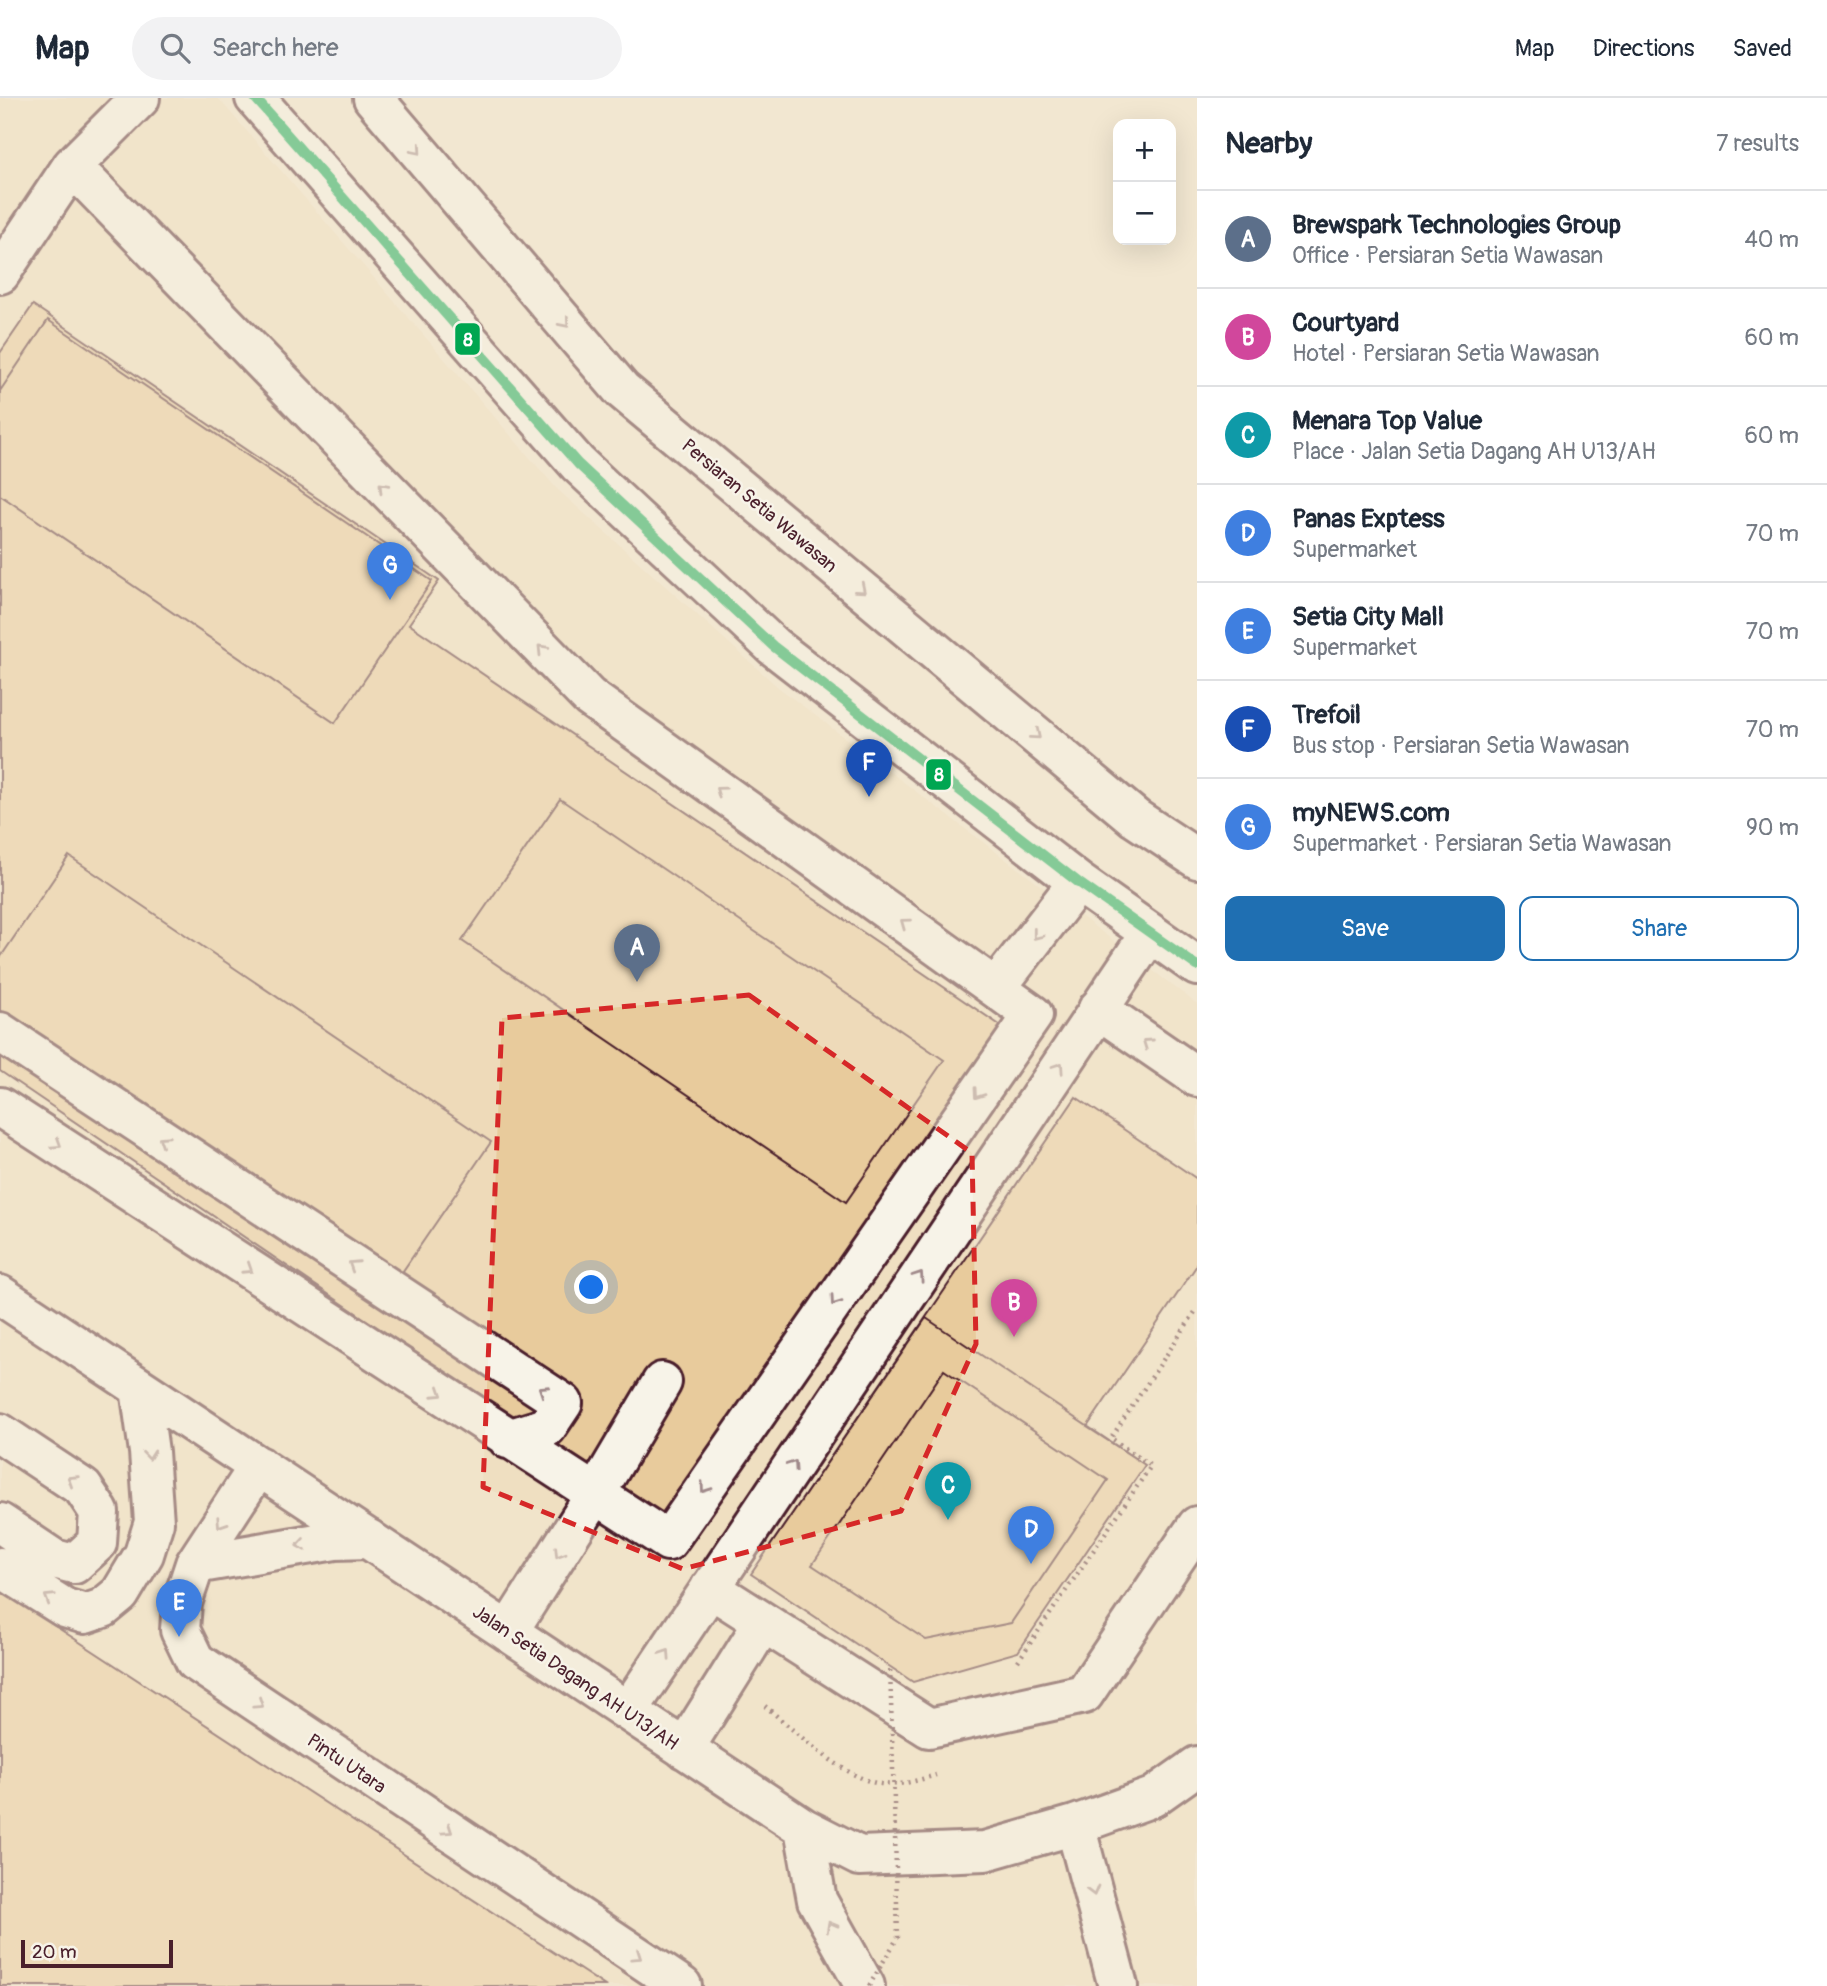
<!DOCTYPE html>
<meta charset="utf-8">
<style>
:root{--surface:#fff;--page:#f2f2f3;--text:#1f2937;--muted:#747a83;--line:#e0e1e3;--accent:#1f6fb2}
body{margin:0;font-family:Pangolin,sans-serif;background:var(--page);color:var(--text)}
.controls{position:absolute;right:21px;top:21px;display:grid;overflow:hidden;border-radius:14px;box-shadow:0 7px 28px #0002}
.controls button{width:63px;height:63px;display:grid;place-items:center;padding:0;border:0;border-bottom:2px solid var(--line);background:var(--surface);color:var(--text);font:35px sans-serif}
.scale{position:absolute;left:21px;bottom:18px;width:152px;box-sizing:border-box;padding-left:7px;border:4px solid #4a1f2b;border-top:0;font-size:19px;line-height:24px;white-space:nowrap;color:#4a1f2b;-webkit-text-stroke:5px #f7f3e8;paint-order:stroke}
.you{position:absolute;left:592px;top:1190px;width:24px;height:24px;margin:-18px;border:5px solid #fff;border-radius:50%;background:#1a73e8;box-shadow:0 0 0 10px #1a73e833}
.badge{display:grid;place-items:center;width:46px;height:46px;border-radius:50%;background:var(--accent);color:#fff;font-size:23px;font-weight:700}
.pin{position:absolute;translate:-50% -58px;filter:drop-shadow(0 2px 4px #0008)}
.pin::after{content:'';position:absolute;top:37px;width:24px;height:21px;background:inherit;clip-path:polygon(0 0,100% 0,50% 100%)}
.list{margin:0;padding:0;list-style:none}
h2{display:flex;justify-content:space-between;align-items:center;height:91px;margin:0;padding:0 28px;font-size:30px}
h2 small{font-size:23px;font-weight:400;color:var(--muted)}
.list li{display:grid;grid-template-columns:46px 1fr auto;gap:21px;align-items:center;box-sizing:border-box;height:98px;padding:0 28px;border-top:2px solid var(--line)}
.list b{display:block;font-size:26px;white-space:nowrap}
.list p{margin:0;font-size:23px;white-space:nowrap;color:var(--muted)}
.list em{font-size:23px;font-style:normal;color:var(--muted)}
.actions{display:flex;gap:14px;padding:21px 28px}
.actions a{flex:1;padding:16px 0;border:2px solid var(--accent);border-radius:14px;text-align:center;font-size:24px;color:var(--accent)}
.actions .main{background:var(--accent);color:#fff}
.icon{flex:none;width:38px;height:38px;fill:none;stroke:currentColor;stroke-width:2;stroke-linecap:round;stroke-linejoin:round}
.map{position:relative;flex:none;width:1197px;height:1888px;overflow:hidden}
header{display:flex;align-items:center;gap:42px;box-sizing:border-box;height:98px;padding:0 35px;background:var(--surface);border-bottom:2px solid var(--line)}
header strong{font-size:33px}
nav{display:flex;gap:38px;margin-inline-start:auto;font-size:24px}
.search{width:490px;height:63px;background:var(--page);display:flex;align-items:center;gap:18px;box-sizing:border-box;padding:0 24px;border-radius:38px;color:var(--muted);font-size:26px}
main{display:flex}
aside{flex:1;background:var(--surface)}
.map>svg:first-child{display:block}
</style>
<header>
<strong>Map</strong>
<div class="search"><svg class="icon" aria-label="search" viewBox="0 0 24 24"><circle cx="10" cy="10" r="6"/><path d="M15 15l6 6"/></svg>Search here</div>
<nav><a>Map</a><a>Directions</a><a>Saved</a></nav>
</header>
<main>
<div class="map">
<svg width="1197" height="1888" viewBox="0 0 1197 1888">
<rect width="100%" height="100%" fill="#f2e7d1"/>
<filter id="ink" filterUnits="userSpaceOnUse"><feTurbulence type="fractalNoise" baseFrequency=".0143" numOctaves="2"/><feDisplacementMap in="SourceGraphic" scale="14" xChannelSelector="R" yChannelSelector="G"/><feConvolveMatrix kernelMatrix="1 2 1 2 8 2 1 2 1" color-interpolation-filters="sRGB"/></filter>
<g filter="url(#ink)">
<path fill="#efdfc1" d="M0 0H218L557 391 779 590 1197 906V1888H0Z"/>
<path fill="#e8cb9c" stroke="#4a1f2b" stroke-width="2" d="M33 207 439 483 409 526 1007 932 668 1427 0 973V255Z
M48 222 432 483 335 625 0 397V293Z
M560 701 944 962 846 1104 462 843Z
M69 758 491 1044 394 1186 0 921V860Z
M1076 999 1197 1081V1167L1087 1329 1145 1367 1018 1554 913 1584 751 1476Z
M926 1220 1145 1367 1018 1554 913 1584 751 1476Z
M944 1272 1108 1382 1011 1525 926 1542 812 1467Z
M0 1492 605 1888H0Z"/>
<g fill="none" stroke-linecap="round" stroke-linejoin="round">
<defs>
<path id="minor" d="M255 0 578 366 773 548 1078 784 1197 868
M373 0 622 292 1135 720 1197 761
M0 176 72 68
M996 890 1078 784
M1098 911 1197 979
M0 934 563 1305 547 1329 508 1341
M0 1009 668 1443 1033 917 589 599 72 68 140 0
M0 1197 804 1730 859 1758 985 1753 1075 1727 1153 1699 1197 1668
M0 1335 83 1390 99 1414 97 1445 74 1466 54 1461 0 1425
M259 1368 195 1466 182 1505 180 1532 195 1563 682 1888
M195 1466 335 1442 369 1441
M0 1469 65 1510 85 1516 103 1510 120 1496 144 1456 154 1424 149 1354 140 1290
M710 1490 929 1630 1084 1596 1197 1428
M508 1534 595 1397 662 1284
M628 1613 1150 835
M684 1651 763 1525
M1075 1727 1118 1888
M804 1730 817 1802 865 1888"/>
</defs>
<use href="#minor" stroke="#4a1f2b" stroke-width="44"/>
<path stroke="#4a1f2b" stroke-width="4.5" stroke-dasharray="2 5" stroke-linecap="butt" d="M1018 1563 1151 1368 1111 1340 1197 1211
M765 1608C794 1632 845 1682 882 1686 901 1688 919 1682 936 1677"/>
<use href="#minor" stroke="#f7f3e8" stroke-width="38"/>
<path stroke="#4a1f2b" stroke-width="4.5" stroke-dasharray="2 5" stroke-linecap="butt" d="M869 1888 898 1839 890 1569"/>
<defs>
<path id="bus-1" d="M255 0 578 366 773 548 1078 784 1197 868"/>
</defs>
<use href="#bus-1" stroke="#f7f3e8" stroke-width="16"/>
<use href="#bus-1" stroke="#00a651" stroke-width="10"/>
</g>
<defs><path id="oneway-chevron" d="M-2-3.5L2.5 0L-2 3.5" fill="none" stroke-width="1.6" stroke-linecap="round" stroke-linejoin="round" transform="scale(1.75)"/></defs>
<g stroke="#a0898a">
<use href="#oneway-chevron" transform="translate(417 52) rotate(49)"/>
<use href="#oneway-chevron" transform="translate(565 225) rotate(49)"/>
<use href="#oneway-chevron" transform="translate(383 389) rotate(-134)"/>
<use href="#oneway-chevron" transform="translate(861 491) rotate(40)"/>
<use href="#oneway-chevron" transform="translate(542 551) rotate(-134)"/>
<use href="#oneway-chevron" transform="translate(1036 637) rotate(40)"/>
<use href="#oneway-chevron" transform="translate(720 693) rotate(-144)"/>
<use href="#oneway-chevron" transform="translate(905 825) rotate(-144)"/>
<use href="#oneway-chevron" transform="translate(1037 837) rotate(128)"/>
<use href="#oneway-chevron" transform="translate(1147 945) rotate(-145)"/>
<use href="#oneway-chevron" transform="translate(1059 969) rotate(-56)"/>
<use href="#oneway-chevron" transform="translate(978 996) rotate(125)"/>
<use href="#oneway-chevron" transform="translate(163 1042) rotate(-147)"/>
<use href="#oneway-chevron" transform="translate(57 1046) rotate(33)"/>
<use href="#oneway-chevron" transform="translate(353 1167) rotate(-147)"/>
<use href="#oneway-chevron" transform="translate(248 1171) rotate(33)"/>
<use href="#oneway-chevron" transform="translate(919 1178) rotate(-56)"/>
<use href="#oneway-chevron" transform="translate(835 1203) rotate(125)"/>
<use href="#oneway-chevron" transform="translate(543 1292) rotate(-147)"/>
<use href="#oneway-chevron" transform="translate(438 1295) rotate(33)"/>
<use href="#oneway-chevron" transform="translate(149 1357) rotate(84)"/>
<use href="#oneway-chevron" transform="translate(793 1367) rotate(-56)"/>
<use href="#oneway-chevron" transform="translate(72 1382) rotate(-147)"/>
<use href="#oneway-chevron" transform="translate(705 1390) rotate(125)"/>
<use href="#oneway-chevron" transform="translate(221 1425) rotate(123)"/>
<use href="#oneway-chevron" transform="translate(301 1447) rotate(171)"/>
<use href="#oneway-chevron" transform="translate(559 1455) rotate(122)"/>
<use href="#oneway-chevron" transform="translate(49 1500) rotate(-148)"/>
<use href="#oneway-chevron" transform="translate(666 1556) rotate(-56)"/>
<use href="#oneway-chevron" transform="translate(259 1606) rotate(34)"/>
<use href="#oneway-chevron" transform="translate(448 1732) rotate(34)"/>
<use href="#oneway-chevron" transform="translate(1093 1793) rotate(75)"/>
<use href="#oneway-chevron" transform="translate(831 1828) rotate(-119)"/>
<use href="#oneway-chevron" transform="translate(637 1858) rotate(34)"/>
</g>
</g>
<path d="M0 0H1197V1888H0ZM749 897 972 1055 976 1246 901 1413 683 1471 483 1389 502 920Z" fill="#f2e7d1" fill-opacity=".55" fill-rule="evenodd"/>
<path fill="none" stroke="#d62828" stroke-width="5" stroke-dasharray="14 9" stroke-linejoin="round" d="M749 897 972 1055 976 1246 901 1413 683 1471 483 1389 502 920Z"/>
<g text-anchor="middle" stroke-width="5" stroke-linejoin="round" paint-order="stroke">
<g font-size="19" fill="#4a1f2b" stroke="#f7f3e8">
<text transform="translate(760 407) rotate(40)" y="7">Persiaran Setia Wawasan</text>
<text transform="translate(576 1579) rotate(34)" y="7">Jalan Setia Dagang AH U13/AH</text>
<text transform="translate(347 1665) rotate(34)" y="7">Pintu Utara</text>
</g>
</g>
<g stroke="#f7f3e8" stroke-width="2.5">
<rect x="454" y="224" width="27" height="34" rx="7" fill="#00a651"/>
<rect x="925" y="660" width="27" height="33" rx="7" fill="#00a651"/>
</g>
<g font-size="19" text-anchor="middle" font-weight="bold" fill="#fff">
<text x="468" y="248">8</text>
<text x="939" y="683">8</text>
</g>
</svg>
<div class="controls">
<button>+</button>
<button>−</button>
</div>
<div class="scale">20 m</div>
<div class="you"></div>
<div class="pin badge" style="left:637px;top:884px;background:#5c6f8a">A</div>
<div class="pin badge" style="left:1014px;top:1239px;background:#d1479c">B</div>
<div class="pin badge" style="left:948px;top:1422px;background:#0f9aa8">C</div>
<div class="pin badge" style="left:1031px;top:1466px;background:#3f7fe0">D</div>
<div class="pin badge" style="left:179px;top:1539px;background:#3f7fe0">E</div>
<div class="pin badge" style="left:869px;top:699px;background:#1a4fb4">F</div>
<div class="pin badge" style="left:390px;top:502px;background:#3f7fe0">G</div>
</div>
<aside>
<h2>Nearby<small>7 results</small></h2>
<ul class="list">
<li><span class="badge" style="background:#5c6f8a">A</span><div><b>Brewspark Technologies Group</b><p>Office · Persiaran Setia Wawasan</p></div><em>40 m</em></li>
<li><span class="badge" style="background:#d1479c">B</span><div><b>Courtyard</b><p>Hotel · Persiaran Setia Wawasan</p></div><em>60 m</em></li>
<li><span class="badge" style="background:#0f9aa8">C</span><div><b>Menara Top Value</b><p>Place · Jalan Setia Dagang AH U13/AH</p></div><em>60 m</em></li>
<li><span class="badge" style="background:#3f7fe0">D</span><div><b>Panas Exptess</b><p>Supermarket</p></div><em>70 m</em></li>
<li><span class="badge" style="background:#3f7fe0">E</span><div><b>Setia City Mall</b><p>Supermarket</p></div><em>70 m</em></li>
<li><span class="badge" style="background:#1a4fb4">F</span><div><b>Trefoil</b><p>Bus stop · Persiaran Setia Wawasan</p></div><em>70 m</em></li>
<li><span class="badge" style="background:#3f7fe0">G</span><div><b>myNEWS.com</b><p>Supermarket · Persiaran Setia Wawasan</p></div><em>90 m</em></li>
</ul>
<div class="actions"><a class="main">Save</a><a>Share</a></div>
</aside>
</main>
